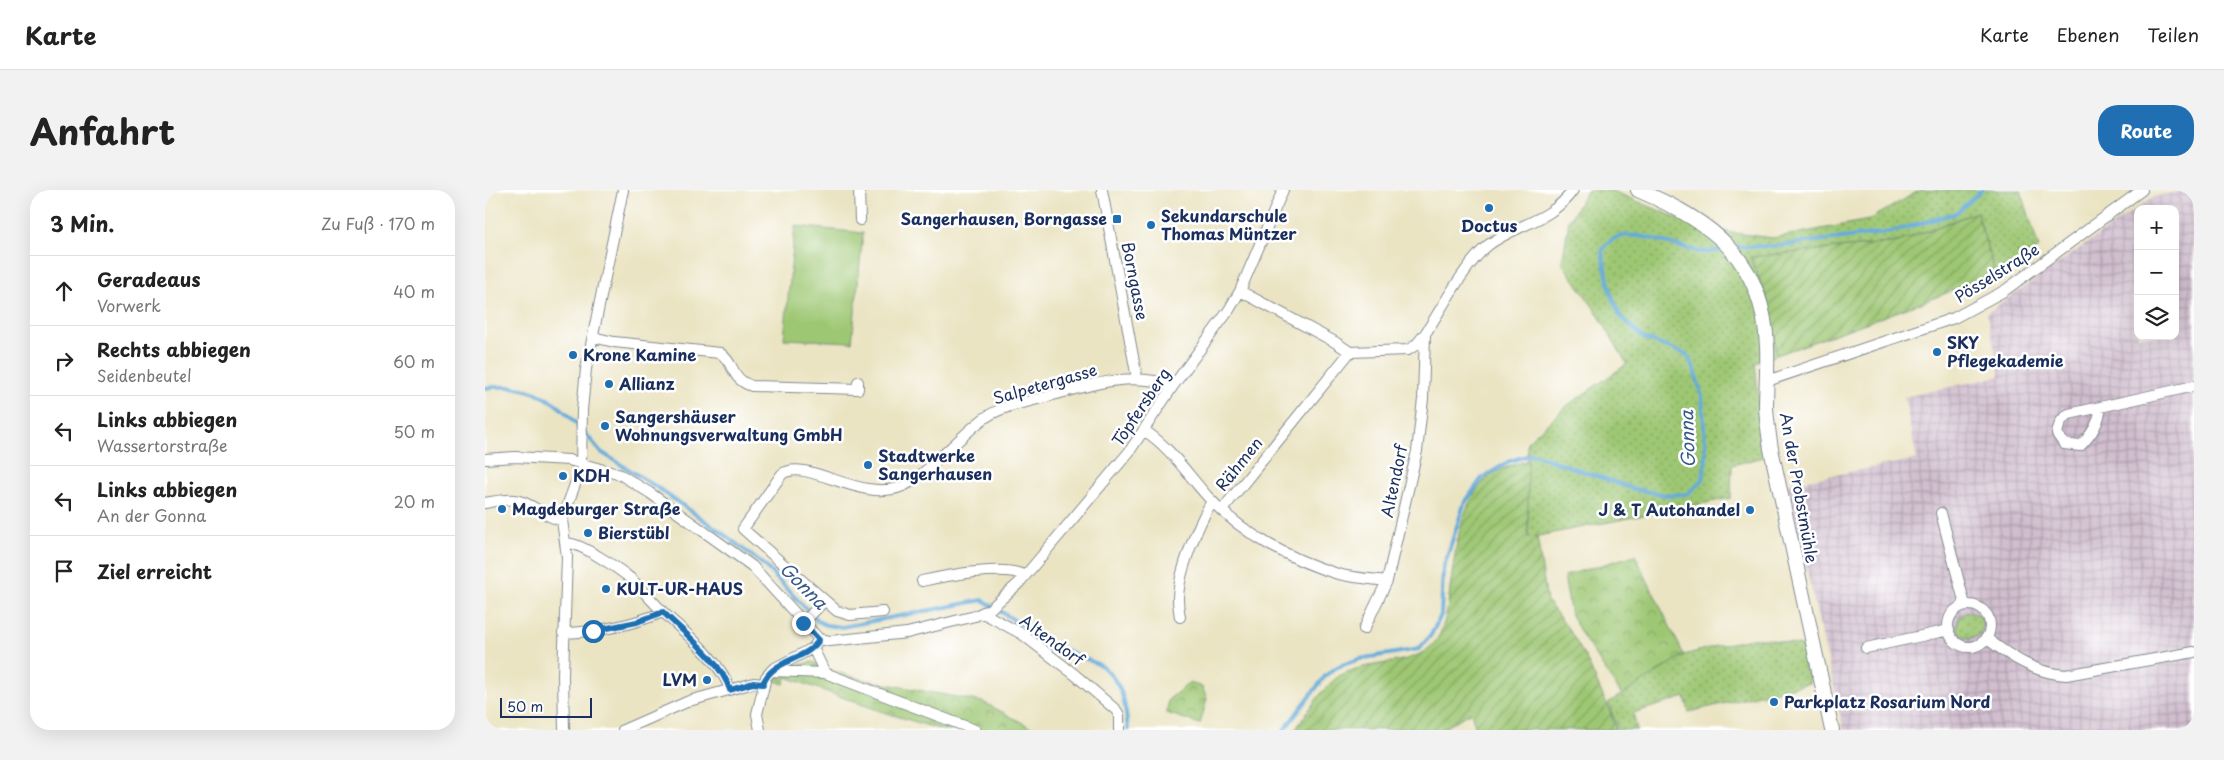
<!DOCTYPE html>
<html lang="de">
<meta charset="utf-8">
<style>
:root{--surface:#fff;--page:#f2f2f2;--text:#222;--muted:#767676;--line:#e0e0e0;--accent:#1f6fb2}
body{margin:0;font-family:"Playpen Sans",sans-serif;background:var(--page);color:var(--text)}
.controls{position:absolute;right:15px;top:15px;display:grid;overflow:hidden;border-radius:10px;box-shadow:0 5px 20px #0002}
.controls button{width:45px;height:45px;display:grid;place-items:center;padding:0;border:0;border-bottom:1px solid var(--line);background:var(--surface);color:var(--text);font:25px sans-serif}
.scale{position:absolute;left:15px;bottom:12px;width:92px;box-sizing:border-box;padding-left:5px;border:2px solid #1b2f5e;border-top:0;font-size:14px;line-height:18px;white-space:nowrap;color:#1b2f5e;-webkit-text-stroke:4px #fff;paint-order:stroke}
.stop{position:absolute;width:15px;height:15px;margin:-11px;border:4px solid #1f6fb2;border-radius:50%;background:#fff}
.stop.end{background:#1f6fb2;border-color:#fff;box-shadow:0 1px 5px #0008}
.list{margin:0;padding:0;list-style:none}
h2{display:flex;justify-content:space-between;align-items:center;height:65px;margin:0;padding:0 20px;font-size:21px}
h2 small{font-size:16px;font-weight:400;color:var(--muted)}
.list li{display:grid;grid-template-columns:32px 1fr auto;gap:15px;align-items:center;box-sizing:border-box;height:70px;padding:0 20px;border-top:1px solid var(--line)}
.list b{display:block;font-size:19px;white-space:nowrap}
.list p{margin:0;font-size:16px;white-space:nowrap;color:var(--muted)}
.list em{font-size:16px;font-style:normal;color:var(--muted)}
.icon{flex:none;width:28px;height:28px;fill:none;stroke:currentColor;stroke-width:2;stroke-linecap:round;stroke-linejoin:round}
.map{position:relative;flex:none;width:1709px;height:540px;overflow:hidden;border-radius:20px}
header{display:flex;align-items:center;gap:30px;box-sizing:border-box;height:70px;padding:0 25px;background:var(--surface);border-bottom:1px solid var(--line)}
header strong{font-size:24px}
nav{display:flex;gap:28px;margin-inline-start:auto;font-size:18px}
.intro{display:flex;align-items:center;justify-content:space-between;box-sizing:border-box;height:120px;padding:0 30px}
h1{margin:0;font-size:35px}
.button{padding:12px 22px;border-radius:20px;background:var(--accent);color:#fff;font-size:18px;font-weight:700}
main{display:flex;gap:30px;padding:0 30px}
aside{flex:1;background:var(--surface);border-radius:20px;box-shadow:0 5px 20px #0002}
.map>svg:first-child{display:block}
</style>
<header>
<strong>Karte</strong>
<nav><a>Karte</a><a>Ebenen</a><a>Teilen</a></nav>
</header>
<div class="intro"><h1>Anfahrt</h1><a class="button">Route</a></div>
<main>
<aside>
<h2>3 Min.<small>Zu Fuß · 170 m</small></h2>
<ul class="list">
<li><svg class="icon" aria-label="ahead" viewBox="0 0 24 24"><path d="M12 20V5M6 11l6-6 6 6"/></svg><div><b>Geradeaus</b><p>Vorwerk</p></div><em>40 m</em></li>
<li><svg class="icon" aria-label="right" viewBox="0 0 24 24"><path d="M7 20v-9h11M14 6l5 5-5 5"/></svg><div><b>Rechts abbiegen</b><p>Seidenbeutel</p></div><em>60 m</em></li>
<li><svg class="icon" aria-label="left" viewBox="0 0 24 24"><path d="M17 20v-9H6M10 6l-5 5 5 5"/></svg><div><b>Links abbiegen</b><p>Wassertorstraße</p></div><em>50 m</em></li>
<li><svg class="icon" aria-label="left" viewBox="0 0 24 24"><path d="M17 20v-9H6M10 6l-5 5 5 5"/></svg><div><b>Links abbiegen</b><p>An der Gonna</p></div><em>20 m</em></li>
<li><svg class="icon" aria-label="arrive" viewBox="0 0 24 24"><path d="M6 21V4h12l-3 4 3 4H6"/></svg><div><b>Ziel erreicht</b></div></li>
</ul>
</aside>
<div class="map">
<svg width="1709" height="540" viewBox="0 0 1709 540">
<defs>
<pattern id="industrial-grid" width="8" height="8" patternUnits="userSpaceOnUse" patternTransform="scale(1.25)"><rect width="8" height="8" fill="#d0bdcd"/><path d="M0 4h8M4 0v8" fill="none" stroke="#a89aaa"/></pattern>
<pattern id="grass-dots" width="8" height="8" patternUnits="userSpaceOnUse" patternTransform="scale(1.25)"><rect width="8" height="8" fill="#9ec773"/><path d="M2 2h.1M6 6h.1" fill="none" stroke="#80a262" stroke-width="1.8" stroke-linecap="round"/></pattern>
<pattern id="park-crowns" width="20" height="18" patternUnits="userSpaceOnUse" patternTransform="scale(1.25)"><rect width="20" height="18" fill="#9ec773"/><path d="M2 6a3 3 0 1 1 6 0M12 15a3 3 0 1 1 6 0" fill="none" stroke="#80a262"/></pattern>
<pattern id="garden-furrows" width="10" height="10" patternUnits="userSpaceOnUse" patternTransform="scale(1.25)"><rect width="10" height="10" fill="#9ec773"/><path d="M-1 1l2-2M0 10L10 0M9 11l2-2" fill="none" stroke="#80a262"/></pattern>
</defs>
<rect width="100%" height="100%" fill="#fff"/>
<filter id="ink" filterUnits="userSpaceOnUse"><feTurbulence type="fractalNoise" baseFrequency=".02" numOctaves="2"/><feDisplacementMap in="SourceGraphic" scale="10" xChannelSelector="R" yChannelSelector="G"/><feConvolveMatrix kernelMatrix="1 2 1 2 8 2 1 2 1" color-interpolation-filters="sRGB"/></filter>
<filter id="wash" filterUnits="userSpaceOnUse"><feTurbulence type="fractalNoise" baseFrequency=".0096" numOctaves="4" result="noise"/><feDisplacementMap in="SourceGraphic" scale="20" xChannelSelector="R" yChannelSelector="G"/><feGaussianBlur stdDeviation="1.12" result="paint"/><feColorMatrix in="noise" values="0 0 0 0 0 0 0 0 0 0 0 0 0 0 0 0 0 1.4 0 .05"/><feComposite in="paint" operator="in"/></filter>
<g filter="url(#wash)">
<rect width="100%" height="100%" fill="#ebe4c3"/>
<path fill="url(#industrial-grid)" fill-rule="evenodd" d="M1699 0H1709V540H1359L1302 294 1432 269 1419 207 1515 186 1502 123 1668 7ZM1653 19H1690V146H1653Z"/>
<path fill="url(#grass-dots)" stroke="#5c7b68" d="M1103 0H1125L1219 39 1288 48 1384 30 1435 0H1536L1554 58 1510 84 1492 22 1413 52 1265 67 1281 105 1292 165 1270 173 1279 267 1247 275 1246 308 1043 348 1042 252 1083 215 1142 174 1111 121 1077 73 1084 30Z
M1472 435a13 13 0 1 1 26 0a13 13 0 1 1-26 0Z
M1266 449H1283L1317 456 1325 493 1204 522 1200 507 1148 523 1152 540H1133L1123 513 1199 465 1231 456Z"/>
<path fill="url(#park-crowns)" stroke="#5c7b68" d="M1150 365 1199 465 1137 505 1100 450 1086 425 1079 386Z
M328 472 349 481 375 489 498 512 551 540H457L395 521 301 487 299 494 290 491 295 478Z
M705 492 717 497 722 509 715 534 682 523 683 510Z"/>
<path fill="url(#garden-furrows)" stroke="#5c7b68" d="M1492 22 1510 84 1436 113 1292 165 1281 105 1265 67 1413 52Z
M1043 270V347L1052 346 1062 411 1085 441 1102 470 1126 524 1131 540H991L986 522 956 540H810C822 523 834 503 850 489 879 466 937 482 955 444 961 430 963 414 965 399 970 365 974 314 1001 289 1012 279 1029 275 1043 270Z"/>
<path fill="#9ec773" stroke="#5c7b68" d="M310 36 378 43 367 152 299 149Z"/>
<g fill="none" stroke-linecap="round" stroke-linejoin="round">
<path stroke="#64aada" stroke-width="4" d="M1249 57 1290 56 1406 42 1471 23 1497 0
M0 198C40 192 70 206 94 237
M99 242 116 262 170 296 236 342 280 376 333 431 341 435 357 437 498 410 563 452 617 476C639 495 640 513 643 540
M799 540 841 485 852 477 874 469 934 459 946 445 956 425 958 379 979 314 997 288 1025 271 1048 264 1149 299 1182 305 1202 304 1217 291 1221 270 1217 206 1207 173 1201 164 1158 148 1135 126 1126 104 1117 62C1131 26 1193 60 1217 62 1225 63 1232 60 1240 59"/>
</g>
</g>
<g filter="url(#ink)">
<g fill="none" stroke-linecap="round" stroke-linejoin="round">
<defs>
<path id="street" d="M374 0 375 30
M617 0 652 188
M755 101 850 152 865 162 923 160 931 155 940 144C957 118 979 76 1002 56 1030 34 1066 32 1088 0
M108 147 129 152 235 163C251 174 245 189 267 196L373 199V192
M1282 191 1469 128 1519 101 1657 0
M1616 217C1614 233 1607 245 1595 256L1579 254 1572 244C1574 235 1575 229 1584 224L1709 196
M660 241C685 257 703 285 723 307 756 343 806 370 853 384 869 388 886 389 902 391
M0 269 30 267 84 270 136 285 165 303 267 376 334 449 345 451 422 443 490 426 505 419 534 393 644 262 688 196 744 120 755 101 798 0
M0 313C15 310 30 307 44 315 55 320 65 329 77 330
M737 320 865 162
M1456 323 1480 415
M437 391C460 386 521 374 540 386
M1463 436a21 21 0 1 1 42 0a21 21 0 1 1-42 0Z
M178 422C199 442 237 472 245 500
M398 422 365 425 352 421 258 339 297 284C322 267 376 314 418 296 442 285 474 247 497 230 515 216 539 213 561 207 602 196 646 180 688 196
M498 423 537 444 589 484 631 520 634 525V540
M695 427C694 421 693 414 693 408 694 380 713 335 727 311
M318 433 339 411
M879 439 902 391 932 261 938 209 940 144
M78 443C113 442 147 435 178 422 167 411 157 399 145 388 134 379 93 351 80 353
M1501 448C1526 467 1550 483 1581 485L1709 462
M328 458 340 483
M1381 458 1464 440
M286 481 340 483 490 540
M79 540 78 485 82 367 77 330 96 278 97 220 101 179 138 0
M138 540 204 511 269 493 278 494
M275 540 272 524 281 487 288 479 328 458 334 449"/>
<path id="secondary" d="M1153 0C1228 32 1278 69 1282 156 1283 177 1281 197 1281 218 1282 232 1284 246 1286 259L1347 540"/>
</defs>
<use href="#street" stroke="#838a90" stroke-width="12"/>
<use href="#secondary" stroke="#838a90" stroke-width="16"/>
<use href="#street" stroke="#fff" stroke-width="10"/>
<use href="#secondary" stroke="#fff" stroke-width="14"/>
</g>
</g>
<g fill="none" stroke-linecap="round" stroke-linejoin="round" filter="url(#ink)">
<path stroke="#1f6fb2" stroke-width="6" d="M108 441 152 432 178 422C199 443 237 472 245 500L268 493 278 494C287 469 321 471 334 450L318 433"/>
</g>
<g fill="#1f6fb2" stroke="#fff" stroke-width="2">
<circle cx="1004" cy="18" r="5"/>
<rect x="627" y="24" width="10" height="10" rx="2.5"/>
<circle cx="666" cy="35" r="5"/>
<circle cx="1452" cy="162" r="5"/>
<circle cx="88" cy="165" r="5"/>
<circle cx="124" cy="194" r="5"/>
<circle cx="120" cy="236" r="5"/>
<circle cx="383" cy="275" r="5"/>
<circle cx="78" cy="286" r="5"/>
<circle cx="17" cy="319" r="5"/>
<circle cx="1265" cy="320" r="5"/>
<circle cx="103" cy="343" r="5"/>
<circle cx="121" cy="399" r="5"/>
<circle cx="222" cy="490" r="5"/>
<circle cx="1289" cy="512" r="5"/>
</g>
<g text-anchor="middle" stroke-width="5" stroke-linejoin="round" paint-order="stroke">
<g font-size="16" font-weight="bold" fill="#1b2f5e" stroke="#fff" text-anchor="start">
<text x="676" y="32">Sekundarschule<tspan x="676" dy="18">Thomas Müntzer</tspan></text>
<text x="622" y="35" text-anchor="end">Sangerhausen, Borngasse</text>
<text x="1004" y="42" text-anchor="middle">Doctus</text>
<text x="1462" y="159">SKY<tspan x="1462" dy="18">Pflegekademie</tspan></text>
<text x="98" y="171">Krone Kamine</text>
<text x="134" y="200">Allianz</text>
<text x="130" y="233">Sangershäuser<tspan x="130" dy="18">Wohnungsverwaltung GmbH</tspan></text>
<text x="393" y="272">Stadtwerke<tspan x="393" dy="18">Sangerhausen</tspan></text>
<text x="88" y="292">KDH</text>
<text x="27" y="325">Magdeburger Straße</text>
<text x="1255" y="326" text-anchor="end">J &amp; T Autohandel</text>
<text x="113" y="349">Bierstübl</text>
<text x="131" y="405">KULT-UR-HAUS</text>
<text x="212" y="496" text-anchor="end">LVM</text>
<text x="1299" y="518">Parkplatz Rosarium Nord</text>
</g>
<g font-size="16" fill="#1b2f5e" stroke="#fff">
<text transform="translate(1512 83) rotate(-32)" y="6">Pösselstraße</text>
<text transform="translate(650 91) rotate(79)" y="6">Borngasse</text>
<text transform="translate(560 194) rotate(-16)" y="6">Salpetergasse</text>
<text transform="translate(656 217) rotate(-56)" y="6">Töpfersberg</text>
<text transform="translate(754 274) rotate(-51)" y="6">Rähmen</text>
<text transform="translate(909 291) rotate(-78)" y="6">Altendorf</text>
<text transform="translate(1314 298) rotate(80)" y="6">An der Probstmühle</text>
<text transform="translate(567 450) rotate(36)" y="6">Altendorf</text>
</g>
<g font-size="18" font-style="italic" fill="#355a89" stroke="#fff">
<text transform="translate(1203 249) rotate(-92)" y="6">Gonna</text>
<text transform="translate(318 396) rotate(45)" y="6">Gonna</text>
</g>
</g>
</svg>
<div class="controls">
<button>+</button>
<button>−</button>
<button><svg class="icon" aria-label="layers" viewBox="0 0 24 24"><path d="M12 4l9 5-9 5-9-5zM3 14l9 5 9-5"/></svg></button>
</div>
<div class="scale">50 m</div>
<div class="stop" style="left:108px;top:441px"></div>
<div class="stop end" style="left:318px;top:433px"></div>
</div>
</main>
